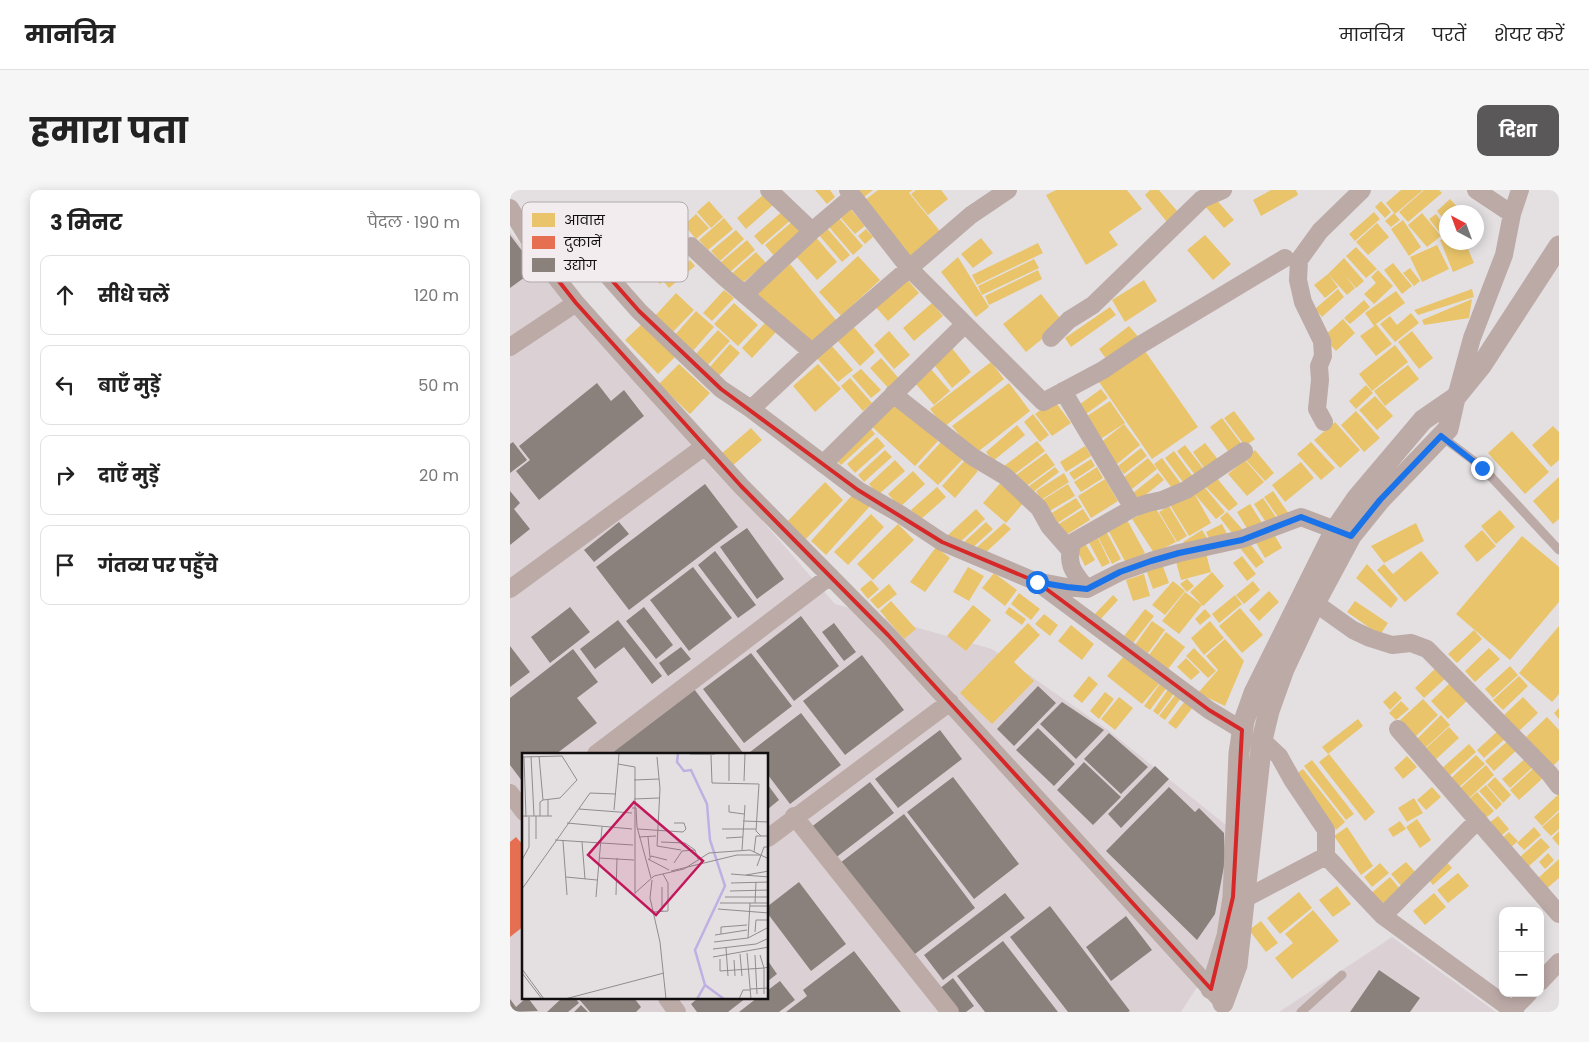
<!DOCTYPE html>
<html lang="hi">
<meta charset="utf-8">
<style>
:root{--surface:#fff;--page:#f6f6f6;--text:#222;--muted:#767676;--line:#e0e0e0;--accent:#5a5859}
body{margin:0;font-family:Poppins,"Noto Sans Devanagari",sans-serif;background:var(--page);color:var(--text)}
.controls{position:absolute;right:15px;bottom:15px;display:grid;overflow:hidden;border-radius:10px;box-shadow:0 2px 12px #0003}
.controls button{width:45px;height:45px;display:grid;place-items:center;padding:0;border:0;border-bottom:1px solid var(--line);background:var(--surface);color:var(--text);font:25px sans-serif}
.compass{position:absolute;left:929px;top:15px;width:45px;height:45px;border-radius:50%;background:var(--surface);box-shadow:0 2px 12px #0003;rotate:319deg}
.stop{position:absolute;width:15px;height:15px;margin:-11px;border:4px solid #1a73e8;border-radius:50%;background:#fff}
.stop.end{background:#1a73e8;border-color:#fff;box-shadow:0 1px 5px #0008}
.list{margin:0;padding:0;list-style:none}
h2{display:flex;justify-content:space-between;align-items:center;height:65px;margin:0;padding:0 20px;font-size:21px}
h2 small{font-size:16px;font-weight:400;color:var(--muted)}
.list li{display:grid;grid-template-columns:32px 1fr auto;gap:15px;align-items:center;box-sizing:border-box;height:80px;margin:0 10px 10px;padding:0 10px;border:1px solid var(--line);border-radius:10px}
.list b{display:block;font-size:19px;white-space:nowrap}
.list em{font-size:16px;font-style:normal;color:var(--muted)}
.icon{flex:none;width:28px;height:28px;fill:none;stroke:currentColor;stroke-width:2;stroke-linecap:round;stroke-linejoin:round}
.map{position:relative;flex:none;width:1049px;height:822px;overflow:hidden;border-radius:10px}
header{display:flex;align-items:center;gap:30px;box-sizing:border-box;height:70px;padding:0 25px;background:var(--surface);border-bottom:1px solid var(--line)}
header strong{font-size:24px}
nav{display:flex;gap:28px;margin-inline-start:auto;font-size:18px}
.intro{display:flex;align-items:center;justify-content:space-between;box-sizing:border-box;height:120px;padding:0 30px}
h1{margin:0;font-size:35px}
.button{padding:12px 22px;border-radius:10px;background:var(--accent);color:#fff;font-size:18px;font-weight:700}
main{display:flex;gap:30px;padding:0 30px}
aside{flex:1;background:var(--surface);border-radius:10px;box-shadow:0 2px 12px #0003}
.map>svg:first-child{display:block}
</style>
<header>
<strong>मानचित्र</strong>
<nav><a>मानचित्र</a><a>परतें</a><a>शेयर करें</a></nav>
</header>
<div class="intro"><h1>हमारा पता</h1><a class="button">दिशा</a></div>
<main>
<aside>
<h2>3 मिनट<small>पैदल · 190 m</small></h2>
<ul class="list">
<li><svg class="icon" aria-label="ahead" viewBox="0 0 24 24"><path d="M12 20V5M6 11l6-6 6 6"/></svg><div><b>सीधे चलें</b></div><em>120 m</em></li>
<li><svg class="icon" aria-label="left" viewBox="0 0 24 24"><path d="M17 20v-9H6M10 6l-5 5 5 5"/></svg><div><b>बाएँ मुड़ें</b></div><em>50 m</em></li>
<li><svg class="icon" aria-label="right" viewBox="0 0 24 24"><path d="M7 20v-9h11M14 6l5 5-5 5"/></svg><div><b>दाएँ मुड़ें</b></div><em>20 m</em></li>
<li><svg class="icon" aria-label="arrive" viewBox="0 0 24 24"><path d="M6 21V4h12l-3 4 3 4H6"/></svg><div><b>गंतव्य पर पहुँचे</b></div></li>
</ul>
</aside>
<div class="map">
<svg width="1049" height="822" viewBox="0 0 1049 822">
<rect width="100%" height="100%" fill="#e4e0e2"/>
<path fill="#dbd1d4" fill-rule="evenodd" d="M0 42 325 414 482 459 598 540 716 635 720 662 705 769 671 822H0ZM14 564H258V808H14Z
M882 747 986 822H769Z"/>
<path fill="#e9c46a" d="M305 0H320L325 7 317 14Z
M349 0H363L354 7Z
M368 0H403L399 3 433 45 402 70 355 10Z
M406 0H431L438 9 418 25 401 4Z
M546 0H617L632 19 599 42 608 55 576 75 536 5Z
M640 0H649L668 22 657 32 635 5Z
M761 0H786L788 5 751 26 743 10Z
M891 0H913L885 24 876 13Z
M914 0H929L932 3 898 32 889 22Z
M254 4 263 15 236 39 227 28Z
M704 7 724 30 714 38 694 15Z
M940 9 952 22H936V32L927 21Z
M199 11 213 27 201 38 187 22Z
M871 11 881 22 875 28 865 17Z
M339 17 355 36 345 44 329 26Z
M274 20 282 29 252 55 244 46Z
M864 22 870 29 845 51 839 44Z
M884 23 890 30 881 37 875 31Z
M912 23 931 46 917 57 898 35Z
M186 24 199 38 186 49 174 35Z
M926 24 936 38 931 44 919 29Z
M214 28 223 39 198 60 189 50Z
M329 28 353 56 343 65 319 37Z
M284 30 294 42 265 67 255 55Z
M893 30 911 57 899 66 881 39Z
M867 33 879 47 858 65 846 52Z
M316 37 340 65 332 72 308 44Z
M356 39 363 47 355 54 348 46Z
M226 40 234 49 210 71 201 61Z
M695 45 721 74 703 90 677 60Z
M305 46 327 72 307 90 284 64Z
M471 48 483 63 463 78 451 64Z
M936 48V52H955L964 73 943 82 930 50Z
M237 50 245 60 219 83 210 73Z
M528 53 533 63 467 95 462 85Z
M927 55 939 79 912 92 900 67Z
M165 56 175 64 150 94 140 86Z
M846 57 867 79 856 88 836 66Z
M246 62 256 73 230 95 220 85Z
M348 66 370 90 331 126 309 102Z
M448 67 479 117 466 127 431 82Z
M834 68 854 91 846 98 834 84 845 98 837 105 818 84Z
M524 69 529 78 472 105 468 96Z
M180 70 185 76 159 98 154 92Z
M883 73 902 96 892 104 874 80Z
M280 74 326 130 302 155 247 104Z
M900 78 910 91 904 96 893 83Z
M528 80 532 89 479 115 475 106Z
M868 80 883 96 864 114 854 104 866 93 861 87Z
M818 84 828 97 815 108 804 95Z
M396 88 409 103 378 131 365 116Z
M634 90 647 111 615 132 602 110Z
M828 99 834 107 812 127 805 119Z
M962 99 964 107 908 125 904 120Z
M214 100 224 108 202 131 193 123Z
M886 101 895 113 866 134 882 154 866 166 850 146 864 136 855 123Z
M166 103 184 120 161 144 143 128Z
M531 104 553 132 516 162 493 134Z
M962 109 959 128 914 135 912 130Z
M854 110 860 117 840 134 834 128Z
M224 113 248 135 228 156 204 134Z
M422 113 433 126 404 151 393 138Z
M600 117 606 125 561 157 555 148Z
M186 121 204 137 182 162 164 146Z
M901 123 909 133 885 152 870 134 880 126 887 135Z
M833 129 845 143 826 161 813 147Z
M133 133 166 166 148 184 115 150Z
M255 133 266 142 242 168 232 158Z
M342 135 365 162 350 176 326 149Z
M619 136 631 150 600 174 589 159Z
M208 140 220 151 195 178 183 167Z
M379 141 400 165 384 179 364 155Z
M902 141 923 168 909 179 888 152Z
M220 154 230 163 207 188 198 179Z
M320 154 343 180 328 192 306 167Z
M885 155 898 172 862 201 849 184Z
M441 157 461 182 442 198 422 172Z
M635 161 688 237 642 269 589 192Z
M371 168 392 192 381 201 360 178Z
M481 172 494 189 434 237 420 219Z
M169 174 200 203 180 224 149 194Z
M308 174 331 199 305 222 283 196Z
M898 175 909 189 875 216 864 201Z
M420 178 440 201 424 215 404 192Z
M351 179 371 200 361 208 342 186Z
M340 188 362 213 353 221 331 196Z
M499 193 520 221 465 264 442 236Z
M856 195 863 203 846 219 839 211Z
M591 199 598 208 572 227 566 217Z
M865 206 883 226 867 240 849 220Z
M383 209 428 251 405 276 359 234Z
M544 210 561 233 542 246 525 224Z
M600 211 615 233 589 250 574 228Z
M724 221 745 249 735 256 714 228Z
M846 221 870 248 854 262 831 235Z
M523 224 539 245 530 252 514 232Z
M712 228 733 256 721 265 700 237Z
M825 232 850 260 830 278 804 250Z
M614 234 630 255 607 274 590 253Z
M358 235 365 244 331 275 323 267Z
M507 235 515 245 483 271 476 262Z
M1043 236 1049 242V270L1041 277 1022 255Z
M241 238 252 250 221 277 210 265Z
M1002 241 1039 282 1015 304 978 263Z
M367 247 375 256 345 283 337 274Z
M432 251 452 270 428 295 408 277Z
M527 251 535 261 502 286 494 276Z
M801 252 825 278 811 290 787 264Z
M695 253 710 272 697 282 683 262Z
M675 255 696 282 688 289 667 261Z
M575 256 581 266 556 282 550 272Z
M631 258 637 266 614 284 608 276Z
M375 260 382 267 354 292 348 285Z
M745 260 764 283 755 291 735 269Z
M664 261 684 288 675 295 655 268Z
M536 263 545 275 515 297 506 285Z
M638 268 647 279 622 299 613 288Z
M652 268 672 295 664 301 644 274Z
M581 269 585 276 564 290 559 283Z
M385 270 395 281 368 305 359 294Z
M455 270 468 281 445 308 432 296Z
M735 270 754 292 737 306 718 284Z
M791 272 804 288 775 312 762 295Z
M545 277 549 282 523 302 519 296Z
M587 277 593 288 571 302 564 292Z
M403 281 415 294 390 317 378 304Z
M554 283 559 292 531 310 526 301Z
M648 283 654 290 629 310 623 303Z
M706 287 728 314 719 321 695 296Z
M1049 287V329L1043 334 1023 311Z
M595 289 608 311 581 328 568 306Z
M493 290 516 310 496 333 473 313Z
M315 292 333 310 294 351 275 334Z
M691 293 715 322 706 329 682 301Z
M558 294 565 306 538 322 531 311Z
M427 297 436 307 410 330 401 320Z
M763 301 781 327 772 333 754 307Z
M345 302 360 316 316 365 301 351Z
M684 303 701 333 679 346 660 315Z
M566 308 572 317 546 334 540 324Z
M753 308 768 330 759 337 744 314Z
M740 314 754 336 741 345 727 322Z
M659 316 677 346 667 352 649 322Z
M645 317 666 352 644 363 622 329Z
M466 319 475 329 446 356 437 346Z
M573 319 580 330 551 348 544 337Z
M990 320 1005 337 986 354 971 336Z
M717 322 733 340 725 347 710 328Z
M361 324 374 337 338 375 324 362Z
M616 328 635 363 616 373 597 338Z
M476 332 483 339 459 361 453 353Z
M494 333 501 339 473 365 466 358Z
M906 333 914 351 874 373 861 356Z
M388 334 404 350 363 390 347 374Z
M712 334 718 346 702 354 696 342Z
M692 340 700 353 676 357 673 352Z
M972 340 986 356 967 372 954 356Z
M596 341 611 369 602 374 587 345Z
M762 341 772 358 755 368 745 351Z
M586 344 600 373 592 377 577 349Z
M1012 346 1049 377V412L1000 470 946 424Z
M573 350 585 370 575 376 565 356Z
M738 351 754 372 746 378 730 358Z
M426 357 440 368 415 402 400 392Z
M695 360 701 382 671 390 665 368Z
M911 361 929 383 895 412 867 380 874 374 883 384Z
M732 366 746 384 737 391 723 373Z
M651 371 659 393 643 399 635 377Z
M857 374 888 409 881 418 846 388Z
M458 377 474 386 459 411 443 402Z
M702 382 714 396 693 416 680 402Z
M484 383 507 400 495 416 472 398Z
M634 384 640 406 623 411 616 390Z
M677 389 684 396 677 402 670 394Z
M361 390 369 399 358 409 350 399Z
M663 391 675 401 655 425 642 415Z
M743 391 750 400 734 414 726 405Z
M379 394 387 404 368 419 360 410Z
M759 401 769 412 749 431 739 420Z
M675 402 692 415 669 444 652 431Z
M509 403 530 419 521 430 501 414Z
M603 405 608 410 588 432 582 427Z
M725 405 732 414 709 433 702 424Z
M381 411 406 439 394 449 370 421Z
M845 411 878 433 870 445 837 422Z
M463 415 481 430 456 461 437 446Z
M499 417 516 429 512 435 495 423Z
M730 418 753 445 732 463 709 436Z
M635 419 644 426 623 453 614 446Z
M695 419 701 426 690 435 685 429Z
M534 424 548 435 540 446 525 434Z
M642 431 655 440 638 463 625 455Z
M700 431 714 448 694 465 681 448Z
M518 433 530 445 504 472 524 491 482 534 450 503Z
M561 435 584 454 572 470 548 451Z
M1049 436V504L1042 512 1009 483Z
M964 440 972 449 947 473 938 464Z
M656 442 675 457 658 479 639 465Z
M715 449 734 471 715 516 688 503 708 480 696 466Z
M684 458 706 481 698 488 676 466Z
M979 458 990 469 965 492 955 481Z
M614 466 649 494 632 514 597 486Z
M676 468 690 482 681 490 667 477Z
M929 475 938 486 914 508 905 498Z
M1000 476 1008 485 983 508 975 499Z
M579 486 588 494 572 513 563 506Z
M1009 486 1018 496 993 520 983 510Z
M652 491 658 496 640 520 634 516Z
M941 492 958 510 938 529 921 511Z
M659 498 665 502 648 525 643 521Z
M885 501 892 508 880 520 873 512Z
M595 502 604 509 589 529 580 521Z
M666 504 671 508 655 530 649 526Z
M609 507 623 518 605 540 591 529Z
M1013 507 1028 523 1009 541 994 525Z
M913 509 928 525 904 548 889 531Z
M675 511 683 517 666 539 658 533Z
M891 511 899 519 886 530 879 523Z
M1049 518V529L1044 523Z
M931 525 940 535 913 560 905 551Z
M1037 527 1049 540V570L1043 576 1016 547Z
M848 529 853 536 818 564 812 557Z
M939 537 949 548 923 572 913 561Z
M990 539 997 547 974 568 967 560Z
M1001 548 1009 558 984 581 975 571Z
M959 554 966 562 937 588 930 580Z
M819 564 865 622 855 631 809 572Z
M966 565 975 574 947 599 939 590Z
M897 566 907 577 893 589 884 578Z
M1018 566 1026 574 1000 598 992 589Z
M802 570 844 624 836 630 794 576Z
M976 575 984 585 957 610 948 600Z
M1026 576 1035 586 1009 610 1000 600Z
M793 579 835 632 826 640 783 586Z
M985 587 1001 605 993 613 977 595Z
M976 595 992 614 986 620 969 601Z
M922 597 931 607 916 620 907 610Z
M967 602 984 621 976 628 959 609Z
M1049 604V620L1032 636 1024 627Z
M904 608 913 623 897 632 888 618Z
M1049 622V639L1041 646 1032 637Z
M988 626 999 639 991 646 979 633Z
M907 629 921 650 910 658 896 637Z
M890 631 896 639 883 647 878 639Z
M837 637 863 676 851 685 824 646Z
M1024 637 1031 645 1014 660 1007 653Z
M1049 641V656L1042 648Z
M999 642 1008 651 1000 658 991 649Z
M1031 648 1040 657 1018 677 1010 667Z
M1038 663 1044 670 1035 679 1029 672Z
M934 669 942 678 923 695 915 685Z
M1049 669V688L1035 700 1026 690Z
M896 672 907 684 892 697 881 684Z
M870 673 879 683 862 697 854 687Z
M948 683 959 696 938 713 927 700Z
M880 687 890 699 868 718 858 706Z
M827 696 841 714 823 727 809 710Z
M789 702 802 718 770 744 757 728Z
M924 703 936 717 915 735 903 721Z
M803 720 829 751 782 789 765 768 783 753 775 744Z
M751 731 768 753 756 762 739 740Z"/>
<path fill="#e76f51" d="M6 647 14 656V736L0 747V652Z"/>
<path fill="#8a817c" d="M0 45 26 79 0 98Z
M87 193 101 211 114 200 134 226 29 310 6 281 20 270 9 256Z
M3 252 17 270 0 283V254Z
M195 294 228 337 119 420 86 377Z
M0 301 10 313 4 319 20 339 0 355Z
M109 332 119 344 84 372 74 360Z
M237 338 274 389 247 409 210 357Z
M205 361 246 415 228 428 188 375Z
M183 377 222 428 179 461 140 410Z
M60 417 80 442 40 473 21 447Z
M134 417 163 455 146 469 116 431Z
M291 426 329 476 284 511 246 461Z
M108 430 152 486 142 494 114 457 85 479 70 459Z
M324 433 346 462 334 471 312 442Z
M0 456 20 482 0 497Z
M171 457 181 469 158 486 149 473Z
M63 459 88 492 67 508 87 533 46 564H14V589L12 591 0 575V508Z
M241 463 282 516 234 553 193 499Z
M352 465 394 520 335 565 293 511Z
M528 496 546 513 504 556 487 539Z
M184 499 234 564H99Z
M552 512 594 540 566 569 530 534Z
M291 523 331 575 280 614 258 585V564H242L240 562Z
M528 538 565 574 544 596 506 560Z
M430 540 452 569 388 618 365 589Z
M599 543 638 577 611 604 574 569Z
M574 572 611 607 583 635 547 600Z
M645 576 659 589 611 638 598 624Z
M443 587 509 674 464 709 397 622Z
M360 592 384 623 324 669 300 638Z
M258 595 269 610 258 619Z
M659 597 685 622 689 618 714 643 715 671 705 724 687 750 596 661Z
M394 624 465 718 401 767 330 673Z
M289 692 336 754 301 781 258 724V716Z
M495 703 515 728 433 790 414 765Z
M540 716 620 821 618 822H558L500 747Z
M616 726 642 760 601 791 576 757Z
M493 751 548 822H475L447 786Z
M344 761 391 822H276L297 806 293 800Z
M258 771 267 784 258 791Z
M869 780 910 808 900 822H840Z
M443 788 464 816 456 822H447L429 799Z
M270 791 285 810 269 822H229L247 808H258V800Z
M16 808H18L28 821 0 822V809L6 817Z
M52 808H65L69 813 58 822H37Z
M68 808H124L131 817 126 822H80Z
M188 808H236L218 822H187L181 814Z
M71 815 78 822H64Z"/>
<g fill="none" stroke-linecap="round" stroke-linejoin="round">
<path stroke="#bcaaa7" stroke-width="9" d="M931 246 972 277 1049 360
M791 822 832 785"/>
<path stroke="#bcaaa7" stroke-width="18" d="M259 0 302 41
M338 0 399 78 533 212 593 180 630 155 775 68
M966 0 1002 24
M0 18 29 66 66 113 132 187 231 296 378 445 709 808
M181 56 215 88 302 162
M29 66 61 44 129 121 211 199 241 219 348 300 390 324 432 352 527 392 699 520 732 540
M235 104 302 41 342 7
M541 148 559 130 583 115 692 9 713 0
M0 157 66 113
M553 201 623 318
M947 203 962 148 994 65 1002 24 1010 0
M383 204 463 267 495 286 529 318 539 336 560 360
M241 219 302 162 461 25 498 0
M814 232 807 219 810 190 809 176 813 166 812 151 793 112 788 90 789 70 810 41 852 0
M313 274 455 134
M531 392 557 397 577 399 610 382 641 371 669 363 732 349 791 327 836 344
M0 399 195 256
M577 399C564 383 555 374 563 352L623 318 638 313 652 310 676 300 734 261
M805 413 843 440 860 448 882 455 901 453 917 459 1039 583 1049 596
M888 539 1049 724
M752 550 769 566 783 591 816 640V666L873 726 1005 822
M86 564 320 386
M0 603 14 622
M284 626 440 822
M258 648 440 512
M736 708 816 666
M873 726 968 630
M1030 792 1049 772
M157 808 167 822
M1002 820 1019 803"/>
<path stroke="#bcaaa7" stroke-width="21" d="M701 799 717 746 723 707 729 563 734 531 744 503 825 340 847 308 913 230 945 208 971 176 1049 56
M713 813 727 775 752 550 759 521 774 479 805 413 841 346 870 310 938 239 945 208"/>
</g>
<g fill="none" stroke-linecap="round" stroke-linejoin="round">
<path stroke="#1a73e8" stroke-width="6" d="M527 392 557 397 577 399 610 382 641 371 669 363 732 350 791 327 841 346 870 310 931 246 972 278"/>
</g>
<path fill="none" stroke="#d62828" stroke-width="4" stroke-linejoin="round" d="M61 44 129 121 211 199 348 300 432 352 527 392 699 520 732 540 723 707 701 799 378 445 231 296 66 113 29 66Z"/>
<g transform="translate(12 563)">
<rect width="246" height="246" fill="#e4e0e2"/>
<path fill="none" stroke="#beb0e3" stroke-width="2.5" d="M156 1 155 9 162 18 169 17 185 51 188 87 203 133 173 197 183 232 202 246M175 246 183 232"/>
<path fill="none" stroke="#8f8c8e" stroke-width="1" d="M168 1H193M207 1V28M189 2 190 30 237 31 234 78 239 83M9 3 12 63M17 3 21 47 18 49V63M0 4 40 3 55 27 38 45 21 47M2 4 4 64M135 4 138 36 135 93 159 97M96 11 113 14V141M112 27 137 26M222 28 223 1M112 46 137 45M26 47V63M207 52V59L222 61M110 55H114L115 74 129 125M57 56 110 60M92 57 97 1M0 63H30M221 68 247 69M45 70 110 76M116 76 161 79 164 76 162 70H152M200 76H234M117 84 134 83M126 84 128 104M204 85 221 84M14 86V63M33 87 111 92M41 88 45 142M60 89 63 126M139 89 163 90 173 97 176 106M220 97 223 52M232 99 234 83H247M77 105 112 107M126 106 147 117M0 107 7 94V64M127 107 129 103 145 107M152 110 160 98 173 97M235 113 242 94H247M149 118 215 102H238M209 121 247 124M224 122 247 118M44 124 75 127M130 127 128 145 138 189 144 246M209 130 247 129M0 136 68 40 94 41M208 138 247 137M113 140 132 123 162 116 187 100 228 97 247 106M94 142 95 105M74 144 80 74M203 144H247M198 150H247M233 150 234 129M228 153H247M196 156 247 160M140 158V134M131 159 146 158V130L141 121M233 179 234 167H247M199 181V174L225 172M193 182 225 177M226 185 228 150M192 189 226 185 247 174M204 195 206 223M191 196 234 191 247 185M225 200 229 246M218 201 220 223M233 202 235 241M238 202 242 215 247 214M191 204 247 194M198 206V218L242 215V241M212 207 213 223M0 216 22 246M0 220 20 246M228 236 247 235M43 246 142 220M217 246 221 237H228"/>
<path fill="#c2185b" fill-opacity="0.15" stroke="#c2185b" stroke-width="2.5" d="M112 49 181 108 134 162 66 102Z"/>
<rect width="246" height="246" fill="none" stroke="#100e0f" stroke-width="2.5"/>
</g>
<rect x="12" y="12" width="166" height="80" rx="8" fill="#f3ecee" stroke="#afa9ab" stroke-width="1"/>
<rect x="22" y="23" width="23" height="14" fill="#e9c46a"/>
<rect x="22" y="46" width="23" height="13" fill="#e76f51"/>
<rect x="22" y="68" width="23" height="14" fill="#8a817c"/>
<g font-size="14" fill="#100e0f">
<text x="54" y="35">आवास</text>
<text x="54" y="57">दुकानें</text>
<text x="54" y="80">उद्योग</text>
</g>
</svg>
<div class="controls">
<button>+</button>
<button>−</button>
</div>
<svg class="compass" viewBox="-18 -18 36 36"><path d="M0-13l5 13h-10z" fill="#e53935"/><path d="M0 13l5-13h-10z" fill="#767676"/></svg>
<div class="stop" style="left:527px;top:392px"></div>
<div class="stop end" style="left:972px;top:278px"></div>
</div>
</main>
